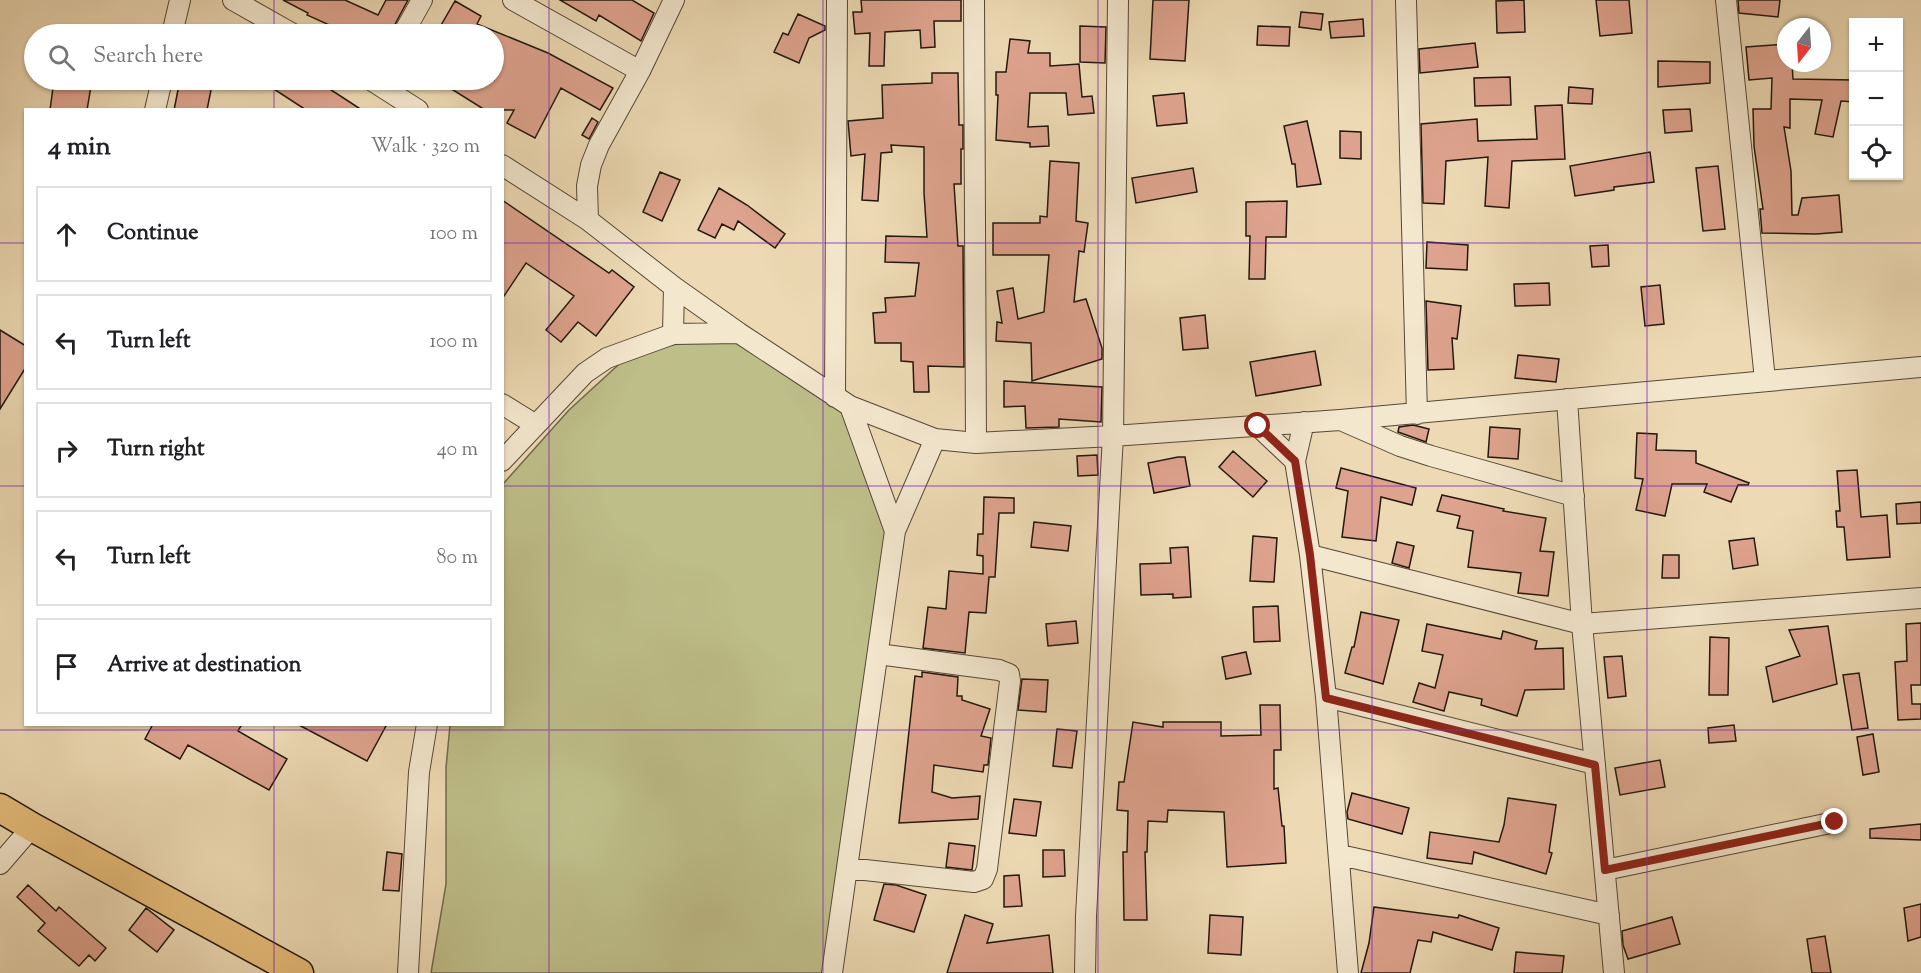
<!DOCTYPE html>
<meta charset="utf-8">
<style>
:root{--surface:#fff;--page:#f2f2f2;--text:#202124;--muted:#757577;--line:#e0e0e0}
body{margin:0;font-family:"Sorts Mill Goudy",serif;background:var(--page);color:var(--text)}
.controls{position:absolute;right:18px;top:18px;display:grid;overflow:hidden;border-radius:0px;box-shadow:0 2px 4px #0004}
.controls button{width:54px;height:54px;display:grid;place-items:center;padding:0;border:0;border-bottom:2px solid var(--line);background:var(--surface);color:var(--text);font:30px sans-serif}
.compass{position:absolute;left:1777px;top:18px;width:54px;height:54px;border-radius:50%;background:var(--surface);box-shadow:0 2px 4px #0004;rotate:197deg}
.stop{position:absolute;width:18px;height:18px;margin:-14px;border:4px solid #8f2418;border-radius:50%;background:#fff}
.stop.end{background:#8f2418;border-color:#fff;box-shadow:0 2px 6px #0008}
.list{margin:0;padding:0;list-style:none}
h2{display:flex;justify-content:space-between;align-items:center;height:78px;margin:0;padding:0 24px;font-size:26px}
h2 small{font-size:20px;font-weight:400;color:var(--muted)}
.list li{display:grid;grid-template-columns:39px 1fr auto;gap:18px;align-items:center;box-sizing:border-box;height:96px;margin:0 12px 12px;padding:0 12px;border:2px solid var(--line);border-radius:0px}
.list b{display:block;font-size:22px;white-space:nowrap}
.list em{font-size:20px;font-style:normal;color:var(--muted)}
.icon{flex:none;width:33px;height:33px;fill:none;stroke:currentColor;stroke-width:2;stroke-linecap:round;stroke-linejoin:round}
.map{position:relative;flex:none;width:1921px;height:973px;overflow:hidden}
.search{position:absolute;background:var(--surface);box-shadow:0 2px 4px #0004;left:24px;top:24px;width:480px;height:66px;display:flex;align-items:center;gap:15px;box-sizing:border-box;padding:0 21px;border-radius:33px;color:var(--muted);font-size:22px}
.panel{position:absolute;background:var(--surface);box-shadow:0 2px 4px #0004;left:24px;top:108px;width:480px;height:618px;border-radius:0px}
.map>svg:first-child{display:block}
</style>
<div class="map">
<svg width="1921" height="973" viewBox="0 0 1921 973">
<rect width="100%" height="100%" fill="#eddab4"/>
<filter id="stains"><feTurbulence type="fractalNoise" baseFrequency=".00333" numOctaves="4"/><feColorMatrix values="0 0 0 0 .2 0 0 0 0 .09 0 0 0 0 .02 0 0 0 .5 -.17"/></filter>
<radialGradient id="worn" r=".72"><stop offset=".6" stop-color="#630" stop-opacity="0"/><stop offset="1" stop-color="#630" stop-opacity=".3"/></radialGradient>
<path fill="#bebe89" stroke="#706a4b" stroke-width="1.5" d="M701 338 740 342 843 412 889 532 825 973H431L446 884V768L450 725 502 724 503 484 569 410 628 356Z"/>
<path fill="#dea38e" stroke="#22170d" stroke-width="1.5" d="M283 0H345L378 15 386 0H408L393 28 391 34H349L307 15 308 13Z
M560 0H632L654 13 641 41 599 15 596 21Z
M861 0H961V21H934L935 47 921 48 920 30 885 32 884 66H869L870 33 855 34 853 12H862Z
M1153 0H1189L1185 61 1150 59Z
M1524 0 1525 32 1497 33 1496 1Z
M1596 0H1629L1632 33 1600 36Z
M1738 0H1780L1778 17 1739 13Z
M455 1 481 16 477 24 548 53 613 88 600 110 561 88 535 138 507 123 514 110H485L437 80H494V34H453L440 27Z
M1301 12 1323 14 1321 30 1299 27Z
M798 14 825 26V30L809 38 799 63 774 52 783 33 788 35Z
M1363 19 1364 36 1331 38 1329 22Z
M1080 26 1106 27 1105 63 1080 62Z
M1258 26 1290 27 1289 46 1257 45Z
M1010 39 1030 41 1028 53H1050V66L1079 64 1082 97 1092 96 1094 113 1068 115 1066 93H1030L1028 127 1048 126 1049 146 1030 147V143L996 140 998 95H996V72H1006Z
M1475 43 1478 67 1420 73 1419 49Z
M1786 44V63H1792L1793 79 1854 80V102L1841 101 1833 137 1815 134 1822 100 1790 99V128L1784 127 1791 171 1792 215H1798L1802 198 1839 195 1842 232 1816 234 1762 233 1760 209H1763L1754 146 1753 109H1771L1772 78 1749 80 1746 47Z
M1658 61 1710 62V83L1658 87Z
M932 73H958L959 125H963V149H961V184H954L958 246H963L964 367 928 366 929 392H914L913 362 901 361V343H875L873 313 886 312 885 298 915 296 919 263 885 262 886 236 927 237 924 193V147L891 145 892 152 881 153 878 201 862 200 865 154 851 156 848 121 883 118 882 85 932 83Z
M1510 77 1511 105 1475 106 1474 78Z
M54 80H92L87 110H50Z
M180 80H213L207 110H174Z
M260 80H316L362 110H306Z
M1569 87 1593 89 1592 104 1568 103Z
M1184 93 1187 123 1157 126 1153 96Z
M1562 105 1565 159 1512 161 1509 208 1485 206 1488 157 1446 161 1444 204 1423 203 1421 124 1477 119 1478 141 1537 139 1535 106Z
M1690 109 1692 131 1665 133 1663 110Z
M592 118 598 122 589 139 582 135Z
M1307 121 1321 184 1297 187 1295 164H1292L1284 126Z
M1340 131 1361 132V159L1340 158Z
M1650 152 1654 182 1614 187V190L1575 196 1570 166Z
M1050 161 1079 163 1076 221 1088 223 1084 252 1079 251 1074 302 1086 299 1102 348V359L1032 381 1031 343 996 341 997 322 1002 323 997 291 1013 288 1018 319 1044 312 1049 255H993V223H1040V216L1047 217Z
M1718 166 1725 229 1703 231 1696 168Z
M1193 168 1197 192 1136 203 1132 178Z
M660 172 680 180 662 221 643 212Z
M719 188 747 205 785 234 775 248 738 221 734 230 722 224 715 238 698 230Z
M502 200 609 273 612 270 634 287 596 336 578 322 561 342 546 330 574 296 526 263 502 299Z
M1287 201 1286 237H1266L1265 279H1249L1250 236H1246V202Z
M1427 242 1468 245 1467 270 1426 268Z
M1608 245 1609 266 1592 267 1590 246Z
M1549 283 1550 305 1515 306 1514 284Z
M1660 285 1664 324 1645 326 1641 287Z
M1426 301 1461 306 1457 339 1452 338 1454 369 1428 370Z
M1205 315 1208 348 1183 350 1180 318Z
M0 330 26 346V367L0 409Z
M1315 351 1321 385 1256 396 1250 362Z
M1518 355 1559 359 1556 382 1515 378Z
M1004 381 1102 387 1101 422 1059 419V427L1026 428 1025 406 1004 407Z
M1413 425 1429 429 1426 442 1398 432 1399 427Z
M1490 427 1520 429 1518 459 1488 457Z
M1637 433 1657 434 1656 450 1696 451V463L1749 483 1748 485H1738L1731 502 1704 492 1707 484H1672L1665 516 1636 510 1643 479 1635 478Z
M1233 451 1267 481 1253 497 1219 467Z
M1097 455 1098 475 1078 476 1077 456Z
M1178 457H1185L1190 486 1154 493 1148 463Z
M1341 468 1416 488 1412 505 1381 497 1376 541 1342 537 1348 491 1336 488Z
M1857 470 1861 517 1887 515 1890 557 1847 560 1844 527H1837L1836 511H1840L1837 471Z
M1442 495 1504 509 1503 511 1546 518 1540 551 1554 552 1548 596 1518 593 1521 573 1468 567 1473 531 1457 528 1460 516 1437 511Z
M984 497 1014 498V513H999L995 577H989L986 613 969 612 965 653 923 648 928 607 946 609 949 571 983 574V556L977 555 978 534H983Z
M1921 502V523L1897 524 1896 504Z
M1034 522 1071 526 1068 551 1031 547Z
M1253 536 1277 538 1274 582 1250 581Z
M1754 538 1758 565 1733 569 1729 541Z
M1397 542 1414 546 1409 568 1392 563Z
M1188 547 1191 597 1173 598V594L1141 595 1140 564 1171 563 1170 548Z
M1663 555H1679V578H1662Z
M1278 606 1280 641 1254 642 1253 607Z
M1361 612 1399 620 1383 684 1345 673 1352 647H1354Z
M1076 621 1078 643 1048 646 1046 624Z
M1921 623V685H1911L1912 704H1921V719L1898 720 1895 662 1907 661 1906 624Z
M1427 624 1501 639 1503 631 1537 641 1535 649 1563 648 1564 689 1525 690 1517 716 1481 705 1482 699 1449 692 1444 711 1413 702 1419 683 1435 688 1443 655 1422 651Z
M1828 626 1837 684 1773 702 1766 667 1800 656 1789 630Z
M1710 637 1729 638 1728 695H1709Z
M1246 652 1251 674 1226 679 1222 657Z
M1622 656 1626 696 1608 698 1604 657Z
M922 672 958 677 957 696H962V700L990 709 981 736 991 738 988 765H984L983 772 934 765 932 792 952 798 980 796 978 819 899 823 915 676 922 677Z
M1859 673 1868 728 1852 730 1843 675Z
M1022 679 1048 680 1046 712 1018 710Z
M1260 705H1280L1281 750H1274V789L1278 788 1282 826H1284L1286 863 1227 867 1224 812 1168 810 1167 822 1148 821 1147 852H1145L1147 920H1124L1123 852H1127L1128 811 1117 810 1119 782H1124L1133 722 1163 727V722H1221V736L1261 735Z
M153 724H242L238 731 287 759 269 790 188 745 180 759 145 739Z
M297 724H387L367 761Z
M1734 725 1736 741 1709 743 1708 728Z
M1057 729 1077 731 1072 768 1053 766Z
M1873 734 1879 772 1863 775 1857 737Z
M1660 760 1665 787 1620 795 1615 768Z
M1352 793 1409 808 1402 834 1348 819 1347 812Z
M1508 798 1556 805 1549 852 1552 853 1546 874 1474 852 1472 864 1427 858 1430 832 1499 842 1504 825Z
M1014 799 1041 802 1036 836 1009 833Z
M1921 824V840L1870 838V829Z
M949 843 975 846 972 870 946 867Z
M1043 850H1064L1065 876 1043 877Z
M387 852 402 854 399 891 383 890Z
M1019 875 1022 906 1004 907V876Z
M884 884 896 885 926 895 914 932 874 920Z
M28 885 56 911 59 907 106 948 95 961 89 955 79 966 38 931 45 923 17 897Z
M1921 904V937L1908 941 1904 908Z
M1374 907 1458 918 1459 915 1499 928 1492 950 1433 932 1431 942 1418 940 1410 973H1361L1369 943Z
M146 908 174 930 157 952 129 930Z
M965 915 993 924 987 943 1049 935 1053 973H947Z
M1210 915 1243 917 1241 955 1208 953Z
M1672 917 1680 944 1628 959 1623 945 1622 931Z
M1825 936 1831 973H1812L1807 939Z
M1516 952 1564 956 1562 973H1514Z"/>
<g fill="none" stroke-linecap="round" stroke-linejoin="round">
<defs>
<path id="minor" d="M233 0 293 34
M513 0 640 71
M974 0 976 443
M1406 0 1417 414
M1726 0 1765 380
M172 34 180 0
M403 34 422 0
M371 80 418 110
M155 110 162 80
M502 165 588 220 674 287 739 333 850 406 935 439 976 443 1113 436 1340 420 1921 367
M588 220 587 186 591 165 599 145 640 71 674 0
M673 334 674 287
M835 397 837 0
M1567 399 1582 624 1614 973
M502 404 536 425
M850 406 895 531
M1343 421 1400 446 1431 456 1574 496
M1304 422 1295 461 1310 555 1326 697 1348 973
M1258 426 1295 461
M502 461 585 373 607 358 673 334 739 333
M1310 555 1582 624 1921 598
M1326 697 1595 764
M1340 855 1609 915
M0 864 32 827
M847 868 974 882 983 879 987 869 1010 681 1009 674 999 670 878 654
M1605 870 1835 822
M408 973 419 772 427 724
M832 973 895 531 935 439
M1085 973 1086 916 1113 436 1118 0"/>
<path id="highway" d="M0 808 32 827 299 973"/>
</defs>
<use href="#minor" stroke="#554837" stroke-width="22"/>
<use href="#highway" stroke="#22170d" stroke-width="31"/>
<use href="#minor" stroke="#f3e7ce" stroke-width="20"/>
<use href="#highway" stroke="#e6bd7a" stroke-width="28"/>
</g>
<g fill="none" stroke-linecap="round" stroke-linejoin="round">
<path stroke="#8f2418" stroke-width="8" d="M1258 426 1295 461 1310 555 1326 698 1595 765 1605 870 1835 822"/>
</g>
<path fill="none" stroke="#7b2cbf" stroke-width="1.5" stroke-opacity="0.55" d="M274 0V34M549 0V973M823 0V973M1098 0V973M1372 0V973M1647 0V973M274 80V110M0 243H26M502 243H1921M0 486H26M502 486H1921M274 724V973M0 730H1921"/>
<rect width="100%" height="100%" filter="url(#stains)"/>
<rect width="100%" height="100%" fill="url(#worn)"/>
</svg>
<div class="controls">
<button>+</button>
<button>−</button>
<button><svg class="icon" aria-label="locate" viewBox="0 0 24 24"><circle cx="12" cy="12" r="6"/><path d="M12 2v4M12 18v4M2 12h4M18 12h4"/></svg></button>
</div>
<svg class="compass" viewBox="-18 -18 36 36"><path d="M0-13l5 13h-10z" fill="#e53935"/><path d="M0 13l5-13h-10z" fill="#757577"/></svg>
<div class="stop" style="left:1258px;top:426px"></div>
<div class="stop end" style="left:1835px;top:822px"></div>
<div class="search"><svg class="icon" aria-label="search" viewBox="0 0 24 24"><circle cx="10" cy="10" r="6"/><path d="M15 15l6 6"/></svg>Search here</div>
<section class="panel">
<h2>4 min<small>Walk · 320 m</small></h2>
<ul class="list">
<li><svg class="icon" aria-label="ahead" viewBox="0 0 24 24"><path d="M12 20V5M6 11l6-6 6 6"/></svg><div><b>Continue</b></div><em>100 m</em></li>
<li><svg class="icon" aria-label="left" viewBox="0 0 24 24"><path d="M17 20v-9H6M10 6l-5 5 5 5"/></svg><div><b>Turn left</b></div><em>100 m</em></li>
<li><svg class="icon" aria-label="right" viewBox="0 0 24 24"><path d="M7 20v-9h11M14 6l5 5-5 5"/></svg><div><b>Turn right</b></div><em>40 m</em></li>
<li><svg class="icon" aria-label="left" viewBox="0 0 24 24"><path d="M17 20v-9H6M10 6l-5 5 5 5"/></svg><div><b>Turn left</b></div><em>80 m</em></li>
<li><svg class="icon" aria-label="arrive" viewBox="0 0 24 24"><path d="M6 21V4h12l-3 4 3 4H6"/></svg><div><b>Arrive at destination</b></div></li>
</ul>
</section>
</div>
